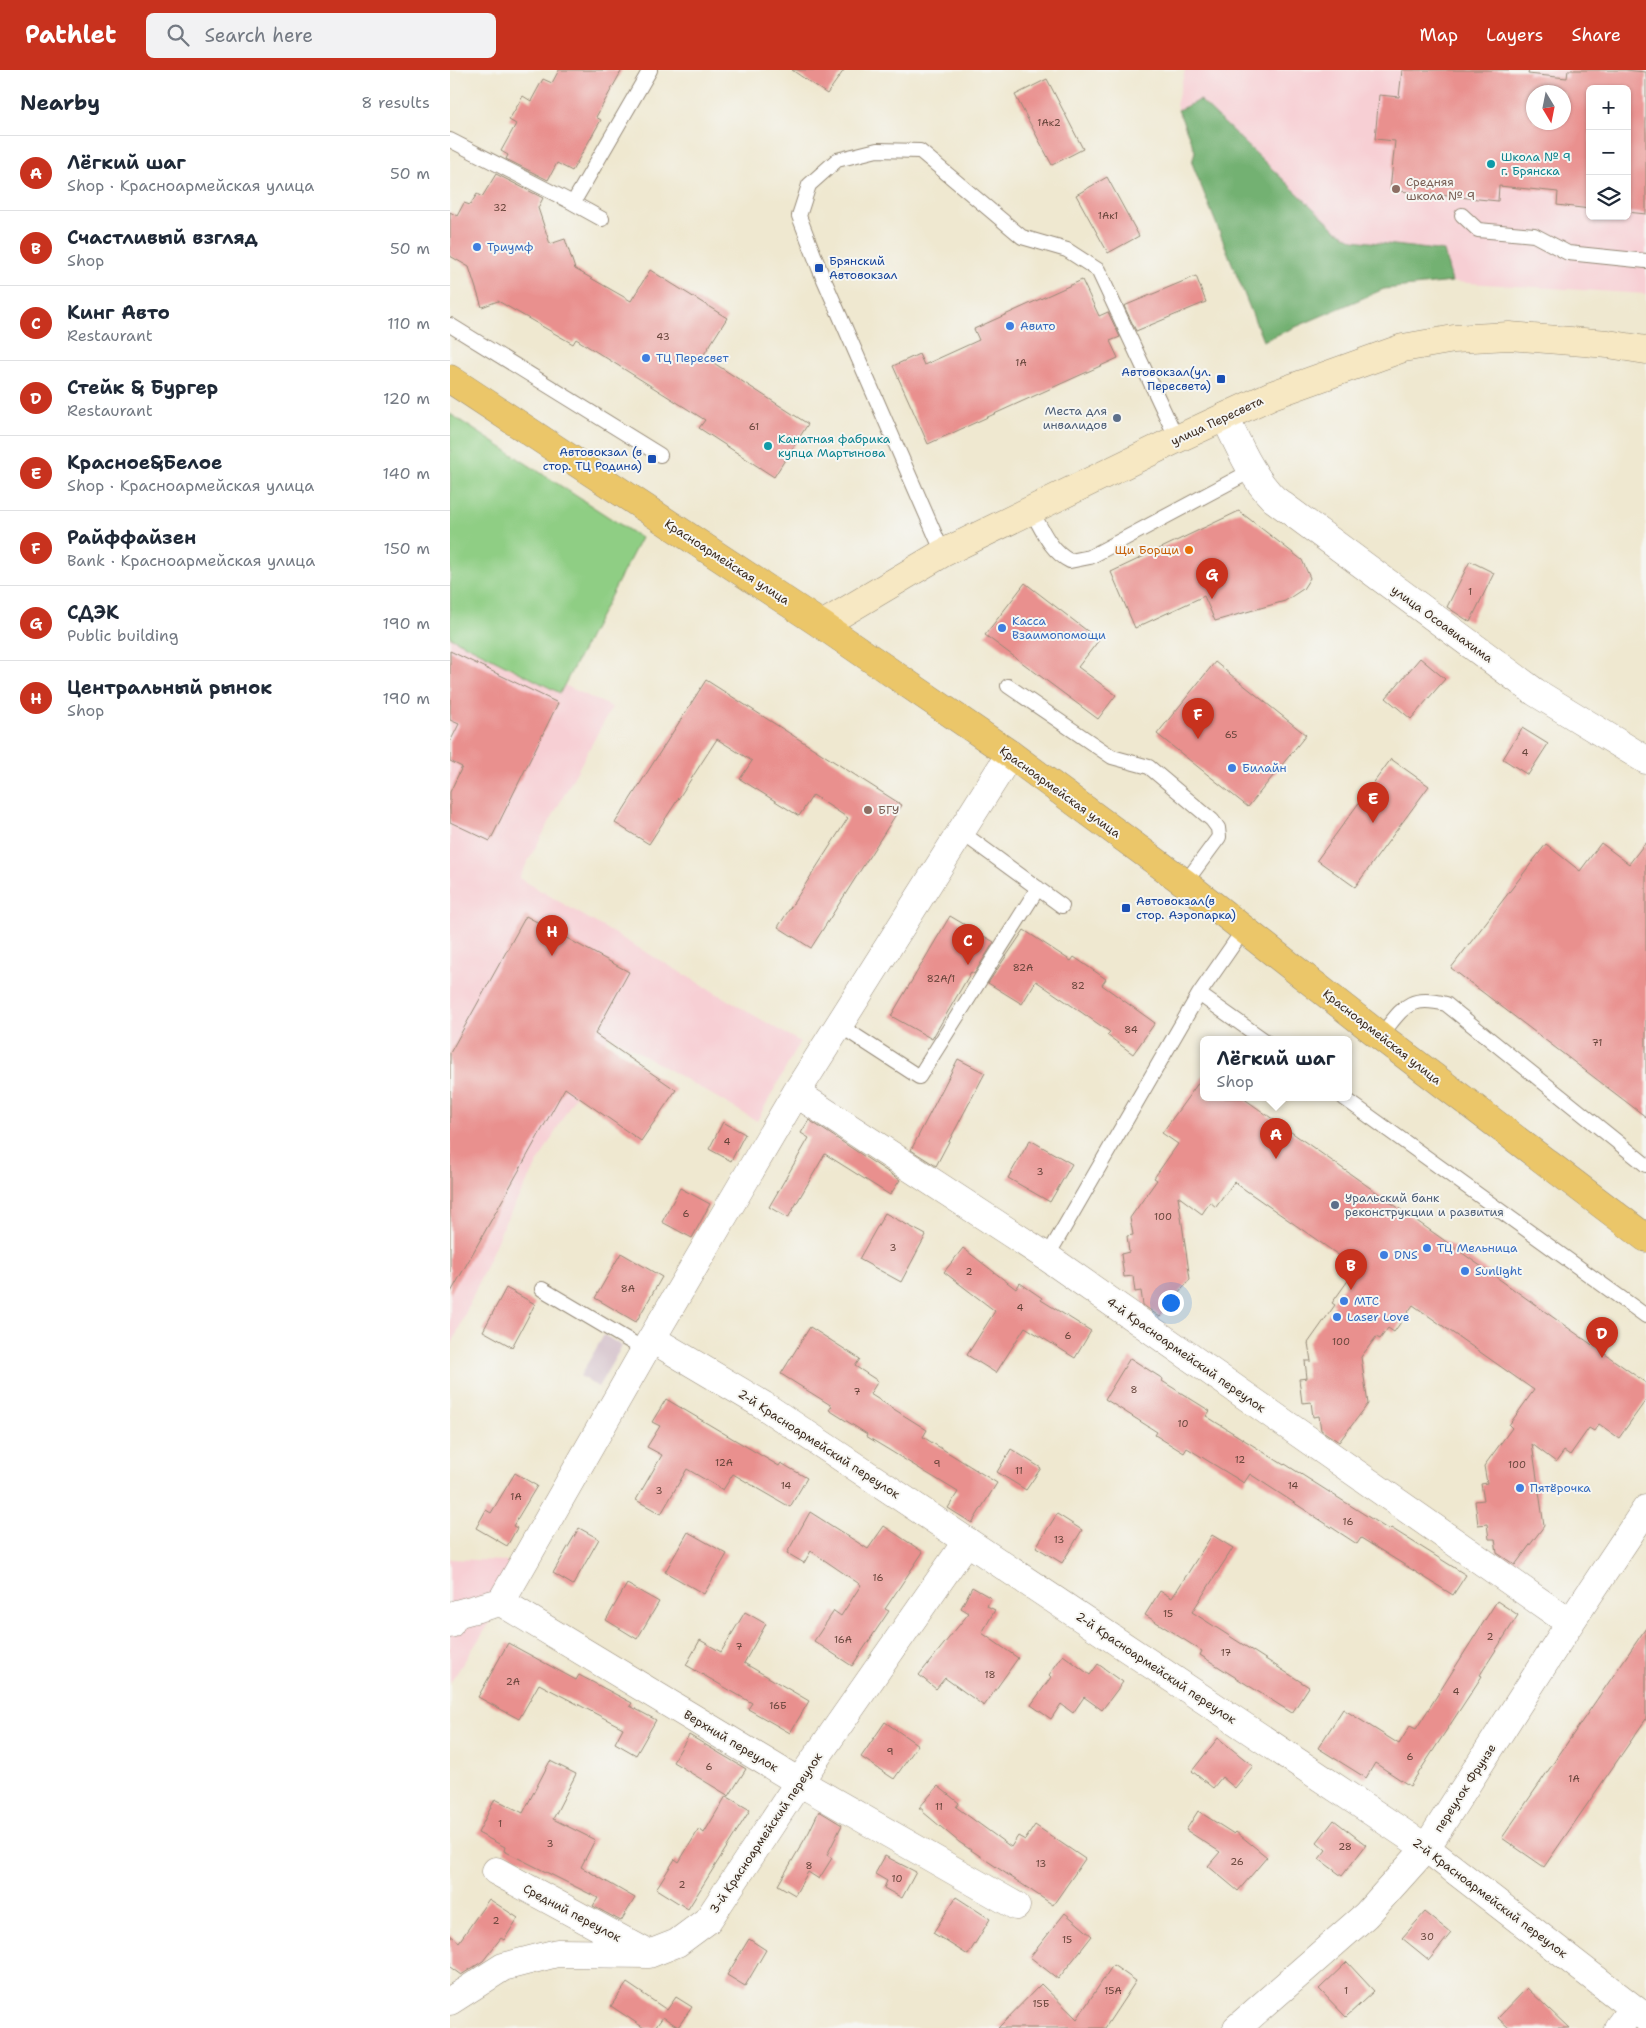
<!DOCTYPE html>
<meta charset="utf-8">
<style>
:root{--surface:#fff;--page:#f2f2f3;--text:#1f2937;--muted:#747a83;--line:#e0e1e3;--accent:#c8321e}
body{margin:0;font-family:"Shantell Sans",sans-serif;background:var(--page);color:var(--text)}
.controls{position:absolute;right:15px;top:15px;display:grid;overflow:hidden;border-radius:8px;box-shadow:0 1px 4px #0004}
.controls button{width:45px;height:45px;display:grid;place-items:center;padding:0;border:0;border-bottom:1px solid var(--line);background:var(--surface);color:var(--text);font:25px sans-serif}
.compass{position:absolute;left:1076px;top:15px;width:45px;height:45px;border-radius:50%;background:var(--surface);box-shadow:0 1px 4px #0004;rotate:170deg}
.you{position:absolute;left:720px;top:1232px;width:18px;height:18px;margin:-12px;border:4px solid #fff;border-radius:50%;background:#1a73e8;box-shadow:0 0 0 8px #1a73e833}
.badge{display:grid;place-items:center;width:32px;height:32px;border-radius:50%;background:var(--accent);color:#fff;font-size:16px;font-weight:700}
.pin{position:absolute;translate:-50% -41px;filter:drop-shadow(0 1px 2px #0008)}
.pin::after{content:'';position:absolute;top:26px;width:18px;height:15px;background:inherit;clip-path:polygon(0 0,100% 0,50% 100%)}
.popup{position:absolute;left:750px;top:966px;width:152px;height:65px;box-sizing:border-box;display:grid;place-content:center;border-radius:8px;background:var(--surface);filter:drop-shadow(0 1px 4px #0005);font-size:16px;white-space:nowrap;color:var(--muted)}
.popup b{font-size:19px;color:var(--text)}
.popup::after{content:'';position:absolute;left:50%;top:100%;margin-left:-10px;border:10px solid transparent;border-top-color:var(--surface)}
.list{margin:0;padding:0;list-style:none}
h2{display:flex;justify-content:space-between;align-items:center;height:65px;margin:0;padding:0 20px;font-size:21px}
h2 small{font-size:16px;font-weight:400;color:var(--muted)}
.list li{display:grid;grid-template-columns:32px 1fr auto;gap:15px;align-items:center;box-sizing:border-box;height:75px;padding:0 20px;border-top:1px solid var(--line)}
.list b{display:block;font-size:19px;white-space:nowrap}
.list p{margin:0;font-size:16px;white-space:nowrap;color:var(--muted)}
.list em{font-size:16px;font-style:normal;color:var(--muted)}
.icon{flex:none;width:28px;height:28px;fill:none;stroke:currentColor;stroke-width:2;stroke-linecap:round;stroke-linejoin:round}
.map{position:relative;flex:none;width:1196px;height:1958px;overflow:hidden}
header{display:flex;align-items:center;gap:30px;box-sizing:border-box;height:70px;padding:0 25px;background:var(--accent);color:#fff}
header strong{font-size:24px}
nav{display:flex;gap:28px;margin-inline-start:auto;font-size:18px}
.search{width:350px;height:45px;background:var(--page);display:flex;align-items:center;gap:12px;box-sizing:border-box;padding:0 18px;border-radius:8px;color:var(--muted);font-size:19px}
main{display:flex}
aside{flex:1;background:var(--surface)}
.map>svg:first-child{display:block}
</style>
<header>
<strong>Pathlet</strong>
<div class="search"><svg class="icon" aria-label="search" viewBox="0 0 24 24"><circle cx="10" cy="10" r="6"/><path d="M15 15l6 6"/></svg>Search here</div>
<nav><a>Map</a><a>Layers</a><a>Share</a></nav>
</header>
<main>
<aside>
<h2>Nearby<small>8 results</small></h2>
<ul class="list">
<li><span class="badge">A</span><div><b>Лёгкий шаг</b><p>Shop · Красноармейская улица</p></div><em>50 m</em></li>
<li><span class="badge">B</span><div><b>Счастливый взгляд</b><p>Shop</p></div><em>50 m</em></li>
<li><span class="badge">C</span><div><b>Кинг Авто</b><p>Restaurant</p></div><em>110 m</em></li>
<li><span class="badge">D</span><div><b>Стейк &amp; Бургер</b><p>Restaurant</p></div><em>120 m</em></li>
<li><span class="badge">E</span><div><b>Красное&amp;Белое</b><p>Shop · Красноармейская улица</p></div><em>140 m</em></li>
<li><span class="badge">F</span><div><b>Райффайзен</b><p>Bank · Красноармейская улица</p></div><em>150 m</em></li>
<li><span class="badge">G</span><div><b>СДЭК</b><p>Public building</p></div><em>190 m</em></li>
<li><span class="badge">H</span><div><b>Центральный рынок</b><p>Shop</p></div><em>190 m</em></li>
</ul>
</aside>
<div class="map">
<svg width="1196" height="1958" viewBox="0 0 1196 1958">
<rect width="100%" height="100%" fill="#f6f6f2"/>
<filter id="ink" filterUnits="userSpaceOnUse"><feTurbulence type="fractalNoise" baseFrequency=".02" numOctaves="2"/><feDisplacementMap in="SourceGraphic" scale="10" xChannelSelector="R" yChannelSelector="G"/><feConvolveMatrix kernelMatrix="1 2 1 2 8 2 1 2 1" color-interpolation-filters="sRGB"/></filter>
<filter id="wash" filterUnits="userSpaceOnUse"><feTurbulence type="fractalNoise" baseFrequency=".0096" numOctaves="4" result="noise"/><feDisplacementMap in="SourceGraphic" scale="20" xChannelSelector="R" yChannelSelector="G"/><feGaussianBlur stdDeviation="1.12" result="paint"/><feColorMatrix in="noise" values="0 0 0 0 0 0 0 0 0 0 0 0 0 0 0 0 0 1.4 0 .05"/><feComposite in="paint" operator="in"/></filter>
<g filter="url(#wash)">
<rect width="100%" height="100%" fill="#efe8d0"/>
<path fill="#f7cfd4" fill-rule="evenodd" d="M735 0H1196V224L1002 212 934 219 813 271 742 93 745 81 726 35ZM1140 19H1177V146H1140ZM1084 22H1114V52H1084Z
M0 567 109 623 114 615 162 637 69 808 350 972 307 1051 159 965 55 1152 0 1279Z
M0 1486 1 1489 56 1491 73 1503 0 1613Z"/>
<path fill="#d2bdc8" d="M154 1265 172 1276 148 1317 130 1306Z"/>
<path fill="#8fce84" stroke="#657c51" d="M0 344 191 468 110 623 0 567Z"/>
<path fill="#73b172" stroke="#576e48" d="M750 30 886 160 904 170 994 181 1002 212 934 219 813 271 742 93 745 81 728 40Z"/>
<g id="blocks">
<path fill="#e9908e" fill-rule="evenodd" d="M109 0H172L146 47 151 50 122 101 107 93 98 110 56 89 58 85 51 81 66 54 59 50 73 26 81 31 93 9 102 13Z
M342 0H394L377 24Z
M952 0H1079L1078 4 1117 8 1118 0H1175L1196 2V144L1177 142V19H1140V139L1107 135 1108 122 1049 116 1048 131 940 120 945 71 925 69 929 25 949 27ZM1084 22H1114V52H1084Z
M597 9 633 79 602 95 565 25Z
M46 104 93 128 88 138 100 174 115 169 125 199 181 231 200 200 277 248 253 286 358 354 324 407 249 358 255 350 126 269 123 274 48 231 32 237 19 197 0 186V142L7 146 14 133 20 135 27 124 32 127Z
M657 107 689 166 658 183 626 125Z
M746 206 756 232 686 261 674 236Z
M632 210 649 246 658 242 670 267 660 271 668 288 478 374 443 296 469 284 474 295 529 270 524 259Z
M789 441 852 490 860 508 853 519 835 531 765 551 754 526 685 558 661 502Z
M1020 491 1044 503 1020 552 997 537Z
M575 513 649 570 628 597 666 625 648 649 535 565Z
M0 581 108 633 40 771 0 752V722L12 697 0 691V672L9 654 0 650Z
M970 588 995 609 961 649 936 628Z
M765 592 856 665 798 737 707 664Z
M256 610 452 735 361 878 328 857 398 748 363 725 349 746 290 709 302 691 267 669 199 774 165 753Z
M1072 658 1098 674 1078 705 1053 689Z
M941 689 979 716 905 817 867 790Z
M1196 772V1047L1001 898 1096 774 1130 801 1151 773 1179 794Z
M76 846 179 902 145 964 226 1020 191 1071 115 1018 0 1224V983Z
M500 846 544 872 524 904 521 902 482 969 441 946Z
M574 860 621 891 624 887 656 909 652 915 705 953 683 984 657 965 660 962 586 911 572 934 538 913Z
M508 989 535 1003 486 1096 461 1080Z
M754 1005V1028H793L1196 1313V1330L1169 1368 1149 1354 1144 1361 1139 1358 1120 1385 1114 1381 1106 1392 1082 1374 1094 1456 1065 1495 1047 1483 1045 1469H1039L1037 1454 1028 1455 1025 1431 1034 1430 1031 1414 1037 1413 1034 1396 1062 1358 1059 1355 1084 1320 963 1235 944 1262 938 1258 930 1269 926 1267 911 1287 918 1334 889 1372 871 1360 869 1346 863 1347 861 1332 852 1333 849 1309 857 1308 855 1291H861L858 1273 885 1235 882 1233 907 1198 784 1112 766 1137 760 1132 752 1144 728 1126 740 1209 710 1247 693 1235 691 1221 685 1222 683 1206 674 1207 671 1184 679 1182 677 1166 683 1165 680 1148 707 1110 704 1108 728 1074 712 1063Z
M359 1050 450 1110 440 1125 375 1084 338 1148 319 1137 359 1068 351 1063Z
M273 1052 295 1064 281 1091 259 1079Z
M580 1070 622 1094 600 1132 558 1108Z
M230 1118 260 1134 242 1168 212 1152Z
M435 1143 476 1165 451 1212 409 1189Z
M513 1178 566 1219 570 1213 592 1228 591 1230 641 1261 625 1288 575 1257 546 1303 517 1285 545 1241 494 1202Z
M171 1183 212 1207 186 1252 145 1228Z
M56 1218 85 1234 62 1277 33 1261Z
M360 1257 410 1289 405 1296 428 1311 420 1324 477 1360 473 1367 547 1413 522 1453 498 1438 508 1422 416 1366 417 1364 379 1340 382 1336 331 1304Z
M680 1288 713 1309 712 1311 760 1341 756 1346 834 1395 835 1394 939 1460 941 1458 1016 1505 1003 1525 911 1468 907 1474 800 1404 794 1413 737 1378 734 1383 705 1365 707 1362 655 1329Z
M216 1329 329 1396 331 1393 357 1408 340 1437 283 1404 273 1420 237 1399 211 1444 186 1430 212 1385 197 1377 210 1356 202 1352Z
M561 1379 591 1398 576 1420 547 1402Z
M65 1403 87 1416 63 1456 67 1458 57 1476 26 1458 36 1440 41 1443Z
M360 1442 418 1479 434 1456 473 1482 435 1539 439 1541 402 1596 364 1571 384 1541 391 1546 411 1515 361 1481 354 1493 337 1483Z
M607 1444 632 1460 612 1493 586 1477Z
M129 1458 149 1469 123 1515 103 1503Z
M238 1462 277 1484 254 1524 215 1502Z
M762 1465 783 1478 742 1542 859 1617 842 1643 750 1585 752 1581 695 1545 710 1521 722 1528Z
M177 1514 209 1532 187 1569 156 1550Z
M522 1517 541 1528 537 1536 545 1540 532 1563 568 1588 534 1636 495 1608 486 1619 469 1605 519 1543 511 1538Z
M1047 1531 1068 1545 1030 1605 1032 1606 960 1716 925 1693 916 1708 868 1678 893 1639 949 1674 960 1656 966 1659Z
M295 1542 316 1554 294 1593 359 1631 340 1663 298 1639 302 1633 236 1595 250 1570 271 1582Z
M1196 1558V1649L1094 1797 1052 1768Z
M58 1573 126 1610 129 1605 182 1633 180 1636 206 1650 186 1685 165 1673 173 1658 89 1614 69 1649 28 1627Z
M613 1585 640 1605 648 1594 673 1612 652 1640 634 1627 623 1643 611 1634 601 1649 581 1635 601 1607 599 1605Z
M435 1652 468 1675 444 1709 411 1687Z
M239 1665 296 1699 279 1726 223 1692Z
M768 1668 803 1696 785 1718 772 1707 763 1718 742 1701Z
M100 1691 126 1704 103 1749 145 1770 131 1797 185 1828 171 1851 143 1836 148 1828 54 1781 55 1777 28 1763 45 1729 73 1743Z
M488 1716 509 1733 506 1737 561 1777 568 1766 575 1770 585 1755 635 1789 603 1835 509 1772 473 1742V1738H469Z
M276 1726 300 1740 238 1839 206 1819 225 1789 229 1792 249 1759 254 1763Z
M369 1741 392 1755 377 1785 382 1788 369 1809 358 1802 345 1825 328 1815 359 1762Z
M748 1741 784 1764 786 1762 817 1787 788 1821 758 1796 770 1782 736 1760Z
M884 1750 916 1775 892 1806 869 1789 876 1780 867 1772Z
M435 1786 466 1802 452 1828 434 1818 437 1811 425 1804Z
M506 1827 540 1849 518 1885 483 1863Z
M39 1829 68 1848 54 1870 51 1868 33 1891 11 1905 0 1897V1865L9 1872Z
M975 1842 1001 1863 979 1890 952 1868Z
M615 1843 642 1866 608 1909 580 1887Z
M299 1869 316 1880 295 1916 277 1905Z
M897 1892 924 1921 896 1947 869 1919Z
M663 1895 686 1911 655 1958H548L591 1914 627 1949Z
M177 1913 217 1940 226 1927 242 1937 228 1957 213 1947 205 1958H194L161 1936Z
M1077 1918 1119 1958H1059L1048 1948Z"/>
</g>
</g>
<g filter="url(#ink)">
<use href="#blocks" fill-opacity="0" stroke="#958977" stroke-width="1"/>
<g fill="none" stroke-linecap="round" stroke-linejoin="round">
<defs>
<path id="lane" d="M0 70 123 133
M1012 145 1028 160 1084 165 1118 183 1196 191
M152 149 123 133 200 0
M0 255 210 385
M581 440C592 459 600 481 620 491L640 487 801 401
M493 483 369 198 349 146 359 115 387 90 427 80 470 81 572 167 617 180 648 200 727 369
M558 616 662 687 699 697 762 750 768 758 769 767 735 813
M511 762 612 836
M749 924 814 970
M389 955 469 1007 588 818
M930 966C953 939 957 924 996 934L1196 1095
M894 1028 1196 1246
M597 1187 749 924 794 859
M92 1219 195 1280"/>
<path id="street" d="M775 347C789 376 801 406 824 429L1085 622 1196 690
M346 1023 597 1187 1120 1553
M202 1269 313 1335 976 1778 1196 1948
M51 1532 349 1712 566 1836
M0 1554 6 1544 51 1532 195 1280 346 1023 560 684
M46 1801 195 1882
M0 1931 53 1897 107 1883 199 1884 227 1873 258 1850 349 1712 517 1471
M787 1958 916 1845 976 1778 1120 1553 1196 1439
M1168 1958 1183 1938"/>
<path id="secondary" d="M372 555 493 483 727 369 822 325 953 278 1004 269 1059 266 1158 274 1196 280"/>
<path id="primary" d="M0 309 372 555 560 684 735 813 930 966 1196 1168"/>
</defs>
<use href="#lane" stroke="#958977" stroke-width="16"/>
<use href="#street" stroke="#958977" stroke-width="29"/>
<use href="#secondary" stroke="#958977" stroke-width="29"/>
<use href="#primary" stroke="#958977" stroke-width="29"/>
<use href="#lane" stroke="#fff" stroke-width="14"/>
<use href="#street" stroke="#fff" stroke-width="28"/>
<use href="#secondary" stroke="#f7e8c3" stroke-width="28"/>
<use href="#primary" stroke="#ebc669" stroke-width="28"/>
</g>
</g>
<g fill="#0f9aa8" stroke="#f6f6f2" stroke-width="2">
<circle cx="1041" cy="94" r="5"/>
<circle cx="318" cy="376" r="5"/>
</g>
<g fill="#8d6e63" stroke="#f6f6f2" stroke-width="2">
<circle cx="946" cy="119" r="5"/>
<circle cx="418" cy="740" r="5"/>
</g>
<g fill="#3f7fe0" stroke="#f6f6f2" stroke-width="2">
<circle cx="27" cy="177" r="5"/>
<circle cx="560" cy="256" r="5"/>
<circle cx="196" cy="288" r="5"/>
<circle cx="552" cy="558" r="5"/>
<circle cx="782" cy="698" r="5"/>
<circle cx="977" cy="1178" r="5"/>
<circle cx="934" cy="1185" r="5"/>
<circle cx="1015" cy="1201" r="5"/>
<circle cx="894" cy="1231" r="5"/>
<circle cx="887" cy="1247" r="5"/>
<circle cx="1070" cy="1418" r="5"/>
</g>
<g fill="#1a4fb4" stroke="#f6f6f2" stroke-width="2">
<rect x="364" y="193" width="10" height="10" rx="2.5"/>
<rect x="766" y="304" width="10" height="10" rx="2.5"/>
<rect x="197" y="384" width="10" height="10" rx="2.5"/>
<rect x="671" y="833" width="10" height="10" rx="2.5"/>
</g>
<g fill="#5c6f8a" stroke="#f6f6f2" stroke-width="2">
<circle cx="667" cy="348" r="5"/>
<circle cx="885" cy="1135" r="5"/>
</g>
<circle fill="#e8710a" stroke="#f6f6f2" stroke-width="2" cx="739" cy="480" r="5"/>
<g text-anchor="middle" stroke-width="4" stroke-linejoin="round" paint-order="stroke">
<g font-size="10" fill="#66443a">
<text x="599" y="56">1Ак2</text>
<text x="50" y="141">32</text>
<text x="658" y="149">1Ак1</text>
<text x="213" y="270">43</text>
<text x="571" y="296">1А</text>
<text x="304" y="360">61</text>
<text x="1020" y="525">1</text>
<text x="781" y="668">65</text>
<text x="1075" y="686">4</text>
<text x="573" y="901">82А</text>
<text x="491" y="912">82А/1</text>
<text x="628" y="919">82</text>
<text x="681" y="963">84</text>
<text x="1147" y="976">71</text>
<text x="277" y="1075">4</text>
<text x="590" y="1105">3</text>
<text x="236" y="1147">6</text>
<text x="713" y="1150">100</text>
<text x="443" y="1181">3</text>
<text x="519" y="1205">2</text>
<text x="178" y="1222">8А</text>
<text x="570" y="1241">4</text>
<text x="618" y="1269">6</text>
<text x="891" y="1275">100</text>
<text x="684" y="1323">8</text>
<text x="407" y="1325">7</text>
<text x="733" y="1357">10</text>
<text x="790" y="1393">12</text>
<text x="274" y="1396">12А</text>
<text x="487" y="1397">9</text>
<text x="1067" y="1398">100</text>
<text x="569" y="1404">11</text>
<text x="336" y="1419">14</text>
<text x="843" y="1419">14</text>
<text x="209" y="1424">3</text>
<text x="66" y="1430">1А</text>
<text x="898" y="1455">16</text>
<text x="609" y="1473">13</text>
<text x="428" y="1511">16</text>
<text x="718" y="1547">15</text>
<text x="1040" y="1570">2</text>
<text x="393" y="1573">16А</text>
<text x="289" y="1580">7</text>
<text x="776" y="1586">17</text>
<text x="540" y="1608">18</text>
<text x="63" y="1615">2А</text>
<text x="1006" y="1625">4</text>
<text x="328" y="1639">16Б</text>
<text x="440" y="1685">9</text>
<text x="960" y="1690">6</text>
<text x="259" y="1700">6</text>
<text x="1124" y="1712">1А</text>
<text x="489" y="1740">11</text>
<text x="50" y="1757">1</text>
<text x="100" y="1777">3</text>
<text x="895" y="1780">28</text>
<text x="787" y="1795">26</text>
<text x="591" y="1797">13</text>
<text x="359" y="1799">8</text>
<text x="447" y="1812">10</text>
<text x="232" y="1818">2</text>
<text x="46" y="1854">2</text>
<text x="977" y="1870">30</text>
<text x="617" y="1873">15</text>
<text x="663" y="1924">15А</text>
<text x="896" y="1924">1</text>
<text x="591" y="1937">15Б</text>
</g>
<g font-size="12" fill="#0d838f" stroke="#f6f6f2" text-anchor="start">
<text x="1051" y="91">Школа № 9<tspan x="1051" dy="14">г. Брянска</tspan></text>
<text x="328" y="373">Канатная фабрика<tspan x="328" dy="14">купца Мартынова</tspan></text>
</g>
<g font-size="12" fill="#785e54" stroke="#f6f6f2" text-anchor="start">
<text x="956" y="116">Средняя<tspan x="956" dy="14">школа № 9</tspan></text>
<text x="428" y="744">БГУ</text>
</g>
<g font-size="12" fill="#366cbe" stroke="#f6f6f2" text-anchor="start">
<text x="37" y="181">Триумф</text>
<text x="570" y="260">Авито</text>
<text x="206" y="292">ТЦ Пересвет</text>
<text x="562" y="555">Касса<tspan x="562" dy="14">Взаимопомощи</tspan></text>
<text x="792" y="702">Билайн</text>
<text x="987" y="1182">ТЦ Мельница</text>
<text x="944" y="1189">DNS</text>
<text x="1025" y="1205">Sunlight</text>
<text x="904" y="1235">МТС</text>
<text x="897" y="1251">Laser Love</text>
<text x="1080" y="1422">Пятёрочка</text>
</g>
<g font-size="12" fill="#164399" stroke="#f6f6f2" text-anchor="start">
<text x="379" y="195">Брянский<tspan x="379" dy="14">Автовокзал</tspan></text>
<text x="761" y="306" text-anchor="end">Автовокзал(ул.<tspan x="761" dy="14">Пересвета)</tspan></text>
<text x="192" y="386" text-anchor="end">Автовокзал (в<tspan x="192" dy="14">стор. ТЦ Родина)</tspan></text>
<text x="686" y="835">Автовокзал(в<tspan x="686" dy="14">стор. Аэропарка)</tspan></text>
</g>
<g font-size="12" fill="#4e5e75" stroke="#f6f6f2" text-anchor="end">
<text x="657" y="345">Места для<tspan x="657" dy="14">инвалидов</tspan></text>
<text x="895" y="1132" text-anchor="start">Уральский банк<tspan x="895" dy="14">реконструкции и развития</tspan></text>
</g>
<g font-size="12" fill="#3b2a1e" stroke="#f6f6f2">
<text transform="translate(767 351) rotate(-25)" y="4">улица Пересвета</text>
<text transform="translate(277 492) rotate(33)" y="4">Красноармейская улица</text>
<text transform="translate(992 554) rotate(36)" y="4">улица Осоавиахима</text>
<text transform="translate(610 722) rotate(36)" y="4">Красноармейская улица</text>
<text transform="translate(932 967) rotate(38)" y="4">Красноармейская улица</text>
<text transform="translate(736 1285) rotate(35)" y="4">4-й Красноармейский переулок</text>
<text transform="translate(369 1374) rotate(33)" y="4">2-й Красноармейский переулок</text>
<text transform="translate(706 1598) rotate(34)" y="4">2-й Красноармейский переулок</text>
<text transform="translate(281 1671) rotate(31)" y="4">Верхний переулок</text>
<text transform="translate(1015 1718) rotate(-57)" y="4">переулок Фрунзе</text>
<text transform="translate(316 1763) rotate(-56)" y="4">3-й Красноармейский переулок</text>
<text transform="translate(1040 1828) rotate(37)" y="4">2-й Красноармейский переулок</text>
<text transform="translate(122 1843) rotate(28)" y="4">Средний переулок</text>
</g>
<g font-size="12" fill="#c56008" stroke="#f6f6f2" text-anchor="end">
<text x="729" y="484">Щи Борщи</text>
</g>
</g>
</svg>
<div class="controls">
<button>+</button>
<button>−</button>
<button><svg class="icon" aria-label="layers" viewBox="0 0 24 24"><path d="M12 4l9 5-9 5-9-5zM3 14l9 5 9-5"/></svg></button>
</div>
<svg class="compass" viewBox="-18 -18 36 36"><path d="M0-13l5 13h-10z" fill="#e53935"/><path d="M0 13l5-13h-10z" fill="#747a83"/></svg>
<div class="you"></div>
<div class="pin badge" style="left:826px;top:1089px">A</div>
<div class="popup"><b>Лёгкий шаг</b>Shop</div>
<div class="pin badge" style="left:901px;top:1220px">B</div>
<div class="pin badge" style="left:518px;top:895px">C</div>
<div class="pin badge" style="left:1152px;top:1288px">D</div>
<div class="pin badge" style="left:923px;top:753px">E</div>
<div class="pin badge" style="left:748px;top:669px">F</div>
<div class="pin badge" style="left:762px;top:529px">G</div>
<div class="pin badge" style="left:102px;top:886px">H</div>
</div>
</main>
